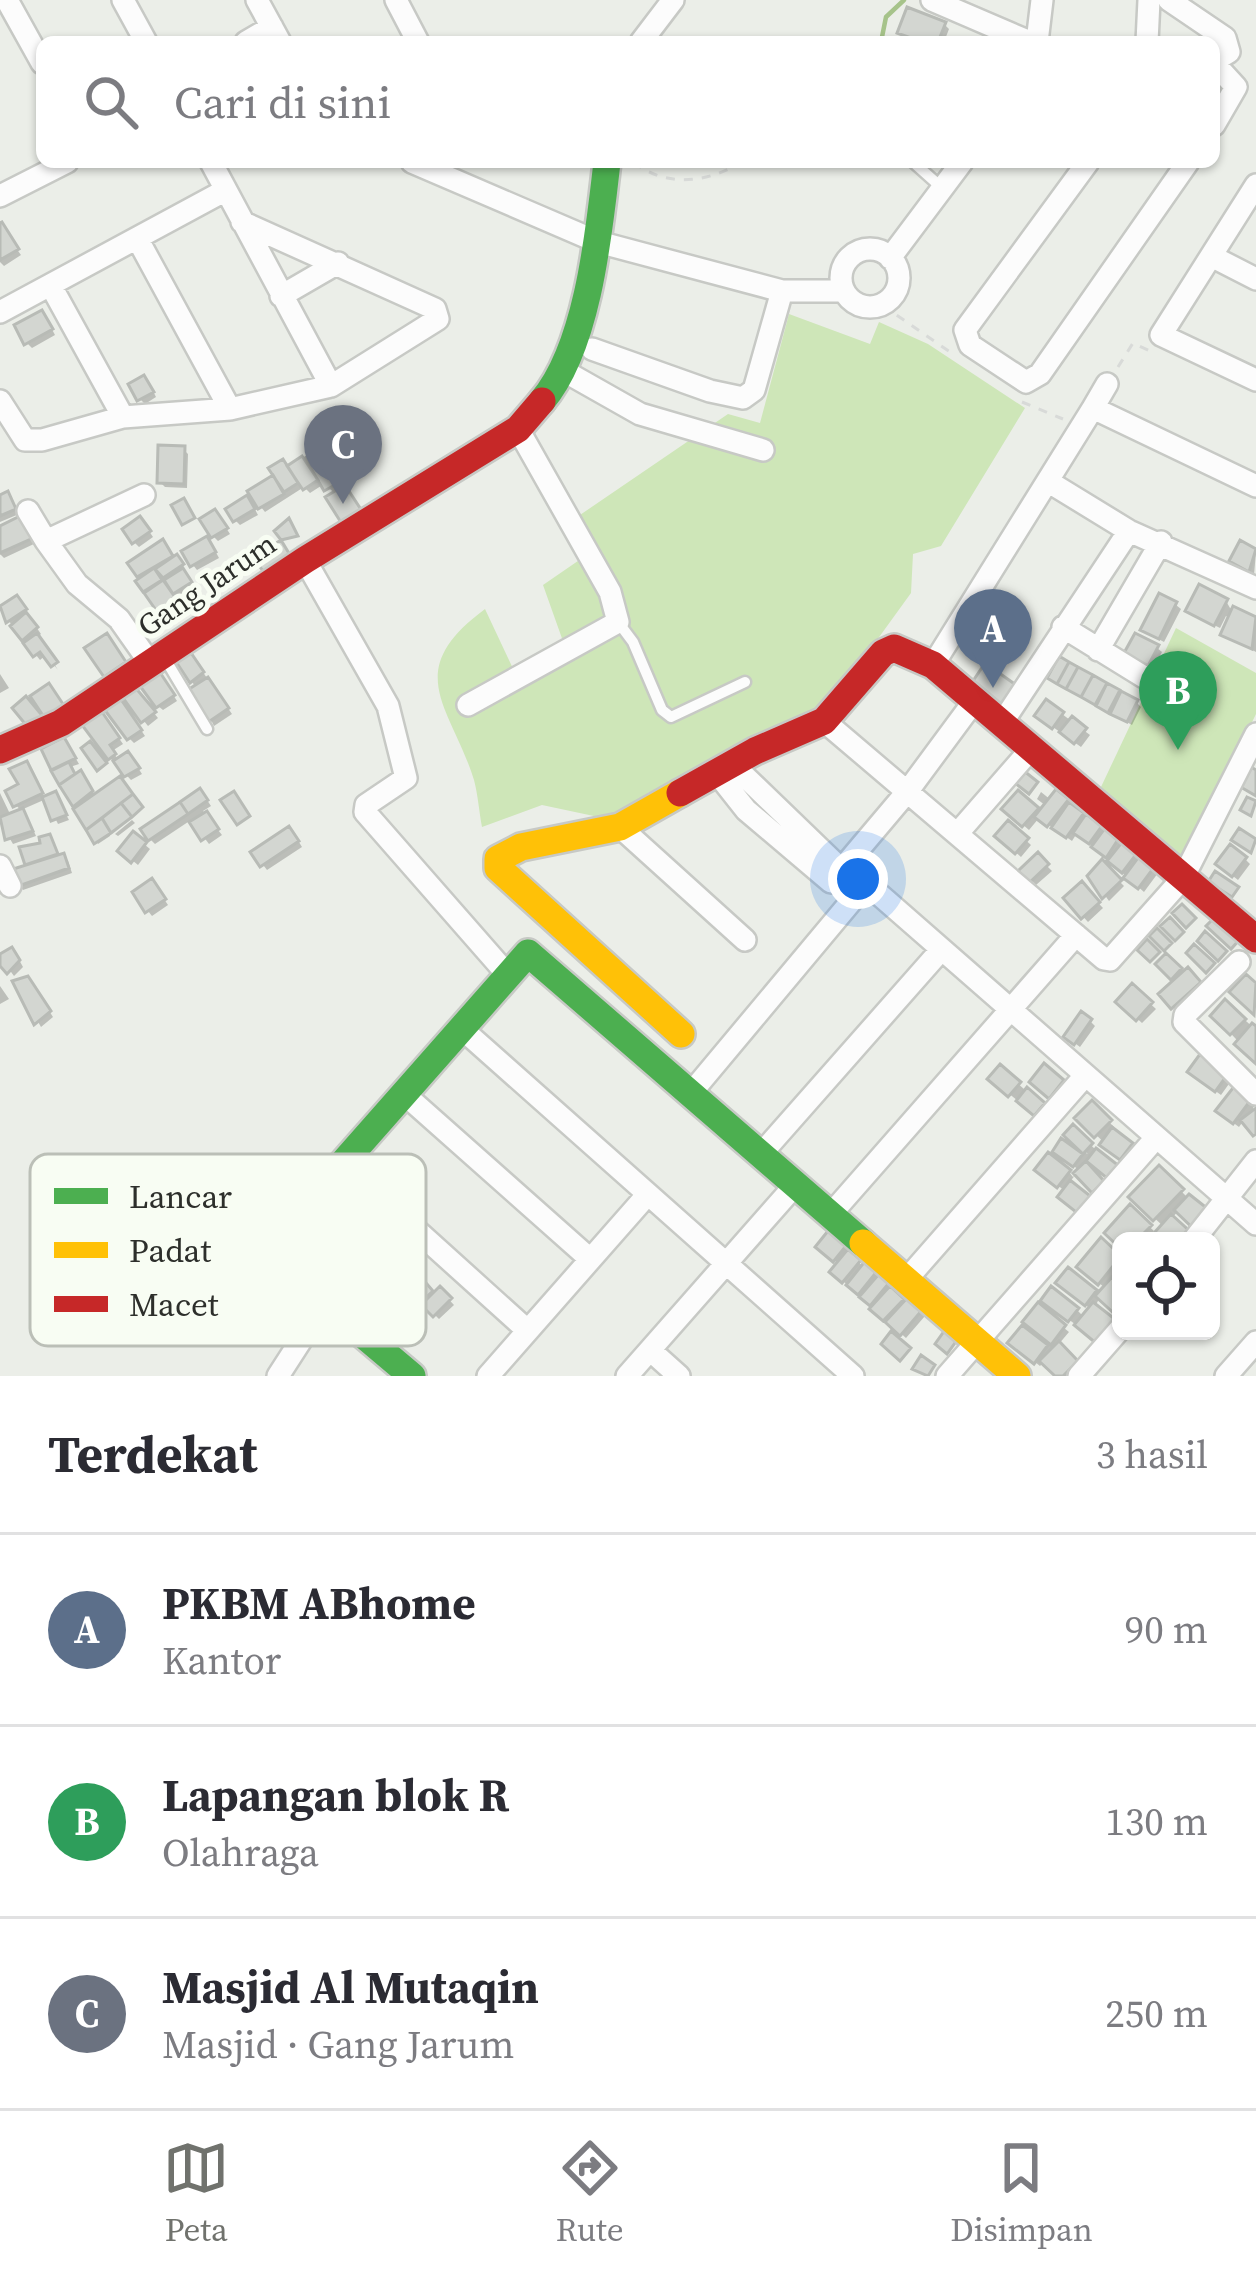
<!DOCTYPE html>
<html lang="id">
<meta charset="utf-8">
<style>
:root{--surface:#fff;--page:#f2f2f3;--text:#2b2b33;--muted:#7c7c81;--line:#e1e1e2;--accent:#70726d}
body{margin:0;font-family:"Source Serif 4",serif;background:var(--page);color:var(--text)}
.controls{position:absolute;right:36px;bottom:36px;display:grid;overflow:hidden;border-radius:18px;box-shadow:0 3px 9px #0004}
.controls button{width:108px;height:108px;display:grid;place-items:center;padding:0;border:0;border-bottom:3px solid var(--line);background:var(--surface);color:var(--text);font:60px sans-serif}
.you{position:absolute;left:858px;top:879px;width:42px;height:42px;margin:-30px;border:9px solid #fff;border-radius:50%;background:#1a73e8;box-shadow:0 0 0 18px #1a73e833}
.badge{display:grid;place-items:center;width:78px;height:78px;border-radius:50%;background:var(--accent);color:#fff;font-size:39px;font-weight:700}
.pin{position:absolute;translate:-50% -99px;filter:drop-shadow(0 3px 6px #0008)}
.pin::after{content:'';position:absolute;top:63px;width:42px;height:36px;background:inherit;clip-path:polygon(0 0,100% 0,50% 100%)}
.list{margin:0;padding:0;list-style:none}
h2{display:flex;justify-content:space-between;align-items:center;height:156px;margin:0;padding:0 48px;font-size:51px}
h2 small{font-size:39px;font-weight:400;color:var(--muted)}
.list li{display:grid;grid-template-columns:78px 1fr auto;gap:36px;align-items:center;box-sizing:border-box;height:192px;padding:0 48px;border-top:3px solid var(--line)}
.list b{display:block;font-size:45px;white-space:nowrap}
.list p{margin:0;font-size:39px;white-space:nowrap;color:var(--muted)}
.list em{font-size:39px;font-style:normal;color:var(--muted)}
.icon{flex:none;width:66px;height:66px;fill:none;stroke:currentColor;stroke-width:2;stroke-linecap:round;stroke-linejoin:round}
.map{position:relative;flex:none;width:1256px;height:1376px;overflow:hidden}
.search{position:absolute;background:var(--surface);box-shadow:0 3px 9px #0004;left:36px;right:36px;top:36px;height:132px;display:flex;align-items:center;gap:30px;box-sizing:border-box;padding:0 42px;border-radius:18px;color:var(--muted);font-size:45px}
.sheet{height:732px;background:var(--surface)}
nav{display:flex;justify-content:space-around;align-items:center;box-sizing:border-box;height:168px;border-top:3px solid var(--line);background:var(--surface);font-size:33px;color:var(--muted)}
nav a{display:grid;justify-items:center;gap:6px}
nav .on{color:var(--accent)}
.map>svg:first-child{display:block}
</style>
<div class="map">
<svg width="1256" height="1376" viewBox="0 0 1256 1376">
<rect width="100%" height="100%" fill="#ebeee8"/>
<path fill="#cee6b8" d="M789 314 870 344 879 322 928 344 1025 408 941 546 913 554 911 593 843 687 799 720 648 793 622 822 542 805 482 827C479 811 478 795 474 780 451 706 400 672 485 609L517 677 564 644 543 585 591 552 577 517 728 414 760 423Z
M1176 628 1256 673V714L1185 858 1143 828 1101 787Z"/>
<path fill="#0003" d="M944 24 949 29 944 42H919L901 32Z
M0 226 21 255 4 266 0 262Z
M46 318 55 335 32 348 27 343Z
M149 383 156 397 145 404 140 399Z
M183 449 188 454 187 488 165 487 160 482Z
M319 453 325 460 345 456 353 471 341 479 343 488 371 524 324 484 310 493 304 487 265 512 261 507 251 492Z
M8 495 19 514 0 522V498Z
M252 504 258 515 240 525 235 520Z
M219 517 230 534 218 541 213 536Z
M26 524 36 543 4 558 0 554V530Z
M145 525 153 537 139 547 134 542Z
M1241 544 1256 552 1254 575 1232 561Z
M212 545 219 558 197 570 193 565Z
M167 548 195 588 175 600 181 609 167 619 139 581 143 579 140 575Z
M17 599 41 634 37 637 58 670 46 655 40 660 0 610Z
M1226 601 1230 608 1256 620V652L1223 634 1231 619 1226 616 1220 628 1194 615Z
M1176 605 1181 609 1164 642 1149 634Z
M1157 648 1162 652 1153 669 1133 658Z
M191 655 232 714 214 726 192 681Z
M1060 660 1136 702 1141 707 1132 725 1075 693Z
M0 674 9 688 0 693Z
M162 677 177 701 163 710 158 706Z
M134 689 158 718 148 726 144 721Z
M125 706 145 736 134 743 129 738Z
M1062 714 1090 735 1081 747 1043 720Z
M106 720 123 744 112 751 119 761 133 760 142 774 131 780 110 758Z
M68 745 79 764 70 767 75 777 85 778 96 797 98 817 110 830V836L98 844 54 768Z
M31 770 45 799 55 794 69 820 58 824 46 799 21 810 27 816 36 836 13 844 0 822V793L11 816 22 812 16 805Z
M1041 792 1051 800 1067 801 1158 873 1144 892 1077 833 1072 841 1039 818 1029 830 1005 809 1018 794 1040 814 1046 806 1037 799Z
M205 797 211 806 203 811 222 835 209 844 191 820 155 844 150 839Z
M132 820 135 823 118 836 115 834Z
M1008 824 1031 845 1021 857 998 836Z
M294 834 302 847 267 870 254 853Z
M133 835 150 849 138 865 121 851Z
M49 837 60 857 68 861 72 873 23 890 19 885 29 867 23 850 44 845Z
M1038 857 1052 871 1036 885 1023 871Z
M1245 859 1250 864 1238 880 1224 869Z
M1102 864 1124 886 1109 901 1091 876Z
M1081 885 1103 908 1088 922 1067 899Z
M156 887 168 905 152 916 148 911Z
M17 956 23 967 14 976 0 957Z
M1166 957 1184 975 1188 971 1204 988 1178 1012 1162 994 1177 981 1159 964Z
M16 983 32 984 53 1017 41 1027Z
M0 986 9 999 0 1004Z
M1132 987 1156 1009 1142 1023 1119 1002Z
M1226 1003 1256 1030V1060L1214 1016Z
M1090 1021 1095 1026 1080 1047 1072 1041Z
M1201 1058 1231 1081 1221 1095 1196 1077Z
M1000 1068 1048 1110 1040 1119 991 1079Z
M1236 1088 1256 1104 1253 1108 1256 1135 1244 1120 1239 1127 1224 1116Z
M1092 1105 1114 1127 1111 1130 1135 1150 1126 1163 1078 1118Z
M1073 1128 1096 1150 1091 1165 1107 1187 1099 1195 1077 1173 1079 1170 1060 1156 1062 1142 1088 1154 1067 1135Z
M1159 1169 1189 1199 1164 1227 1132 1197Z
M1038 1170 1069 1172 1073 1177 1076 1174 1069 1183 1070 1195Z
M1130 1209 1154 1231 1149 1237 1153 1241H1121V1245L1108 1233Z
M355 1217 402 1269 408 1263 434 1296 440 1290 454 1305 439 1319 426 1306 420 1311 395 1279 392 1282 329 1222Z
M833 1230 853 1248 848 1254 864 1267 866 1264 892 1291 925 1316 906 1338 833 1272 839 1264 819 1247Z
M1102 1241 1121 1257V1278L1116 1273 1110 1280 1121 1290V1317L1100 1297 1083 1330 1049 1305 1077 1310 1084 1317 1091 1309 1064 1288 1068 1271 1099 1296 1106 1289 1080 1266Z
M1038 1307 1069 1332 1058 1345 1081 1367 1072 1376H1059L1044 1362 1040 1366 1011 1343Z"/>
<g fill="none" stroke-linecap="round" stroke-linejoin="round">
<path stroke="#a6c38a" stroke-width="4.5" d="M881 42 886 17 904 0"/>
</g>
<path fill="#d3d6d1" stroke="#b8bbb6" stroke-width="3" d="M907 7 946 22 938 42H922L897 33Z
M2 222 19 249 0 260V223Z
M42 310 53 329 24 345 14 325Z
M144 375 154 392 137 401 128 384Z
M158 445 185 446 184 484 157 483Z
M340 447 351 466 338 473 342 481 324 491 305 458 319 449 323 457Z
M302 456 318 480 303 490 287 466Z
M283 459 298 483 284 492 268 468Z
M273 475 284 494 258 509 247 491Z
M345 485 362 511 342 524 325 497Z
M8 491 16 509 0 516V495Z
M247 495 255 509 233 522 225 509Z
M184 498 195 518 182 525 171 505Z
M215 509 228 528 211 538 199 519Z
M22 515 33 538 0 553V526Z
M140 516 151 531 132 544 122 529Z
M289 518 298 536 281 540 274 531Z
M207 536 216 552 190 567 181 551Z
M163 539 173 556 137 577 127 563Z
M281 540 290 555 263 571 253 557Z
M1240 540 1256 549 1249 572 1229 561Z
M177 554 184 564 163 578 155 569Z
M154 568 162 580 143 592 135 581Z
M183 568 192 582 173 594 164 580Z
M163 580 179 603 160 616 144 593Z
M1199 584 1228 599 1214 626 1185 611Z
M1159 593 1177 602 1159 639 1140 630Z
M17 595 27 609 6 623 0 606Z
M1233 606 1256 617 1252 649 1220 635Z
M26 612 38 627 22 641 10 626Z
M37 633 58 662 51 667 40 652 33 657 23 643Z
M107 633 126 662 104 677 84 648Z
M1135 633 1159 645 1148 666 1124 653Z
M187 647 204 672 190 683 173 657Z
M1059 656 1069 662 1057 684 1047 678Z
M1069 662 1078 667 1066 689 1057 684Z
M985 663 1019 687 1000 714 967 690Z
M1078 667 1093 675 1081 697 1066 689Z
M157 668 175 695 156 708 137 682Z
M1093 675 1107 683 1095 705 1081 697Z
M208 677 229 708 207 723 186 691Z
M49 683 69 713 50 726 30 696Z
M1107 683 1120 690 1108 713 1096 706Z
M134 686 156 712 141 723 121 695Z
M1121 691 1138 700 1127 722 1110 714Z
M26 696 45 719 31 731 12 708Z
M120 698 142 730 127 740 104 709Z
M1046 699 1064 712 1052 729 1034 716Z
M102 712 120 738 110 745 116 754 108 760 82 725Z
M1072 716 1087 728 1074 744 1059 732Z
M64 737 76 758 51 770 41 749Z
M90 741 107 763 97 771 81 748Z
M128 751 140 768 124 777 113 761Z
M27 761 43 793 13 807 5 791 18 784 9 769Z
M69 762 75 774 59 785 51 771Z
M1251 767 1256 770V796L1239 786Z
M81 770 93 791 73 807 59 785Z
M1024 771 1038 782 1029 794 1015 783Z
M120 776 133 794 86 830 73 809Z
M200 788 208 800 188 814 180 802Z
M1056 789 1069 799 1047 827 1034 817Z
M1018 790 1039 808 1022 827 1001 809Z
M56 791 67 815 51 821 42 797Z
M234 791 250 816 237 825 220 800Z
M133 794 143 807 132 817 121 803Z
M1247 797 1256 801 1251 816 1240 810Z
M180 802 188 814 148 841 140 829Z
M1069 802 1084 813 1066 838 1051 828Z
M121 803 132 817 111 833 102 818Z
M23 808 33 831 5 840 0 817Z
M207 811 219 829 201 841 189 822Z
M1086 814 1102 826 1089 844 1073 833Z
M102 818 111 833 94 844 86 830Z
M1008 820 1029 838 1015 854 994 836Z
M289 826 299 841 260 867 250 852Z
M1105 828 1119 838 1106 858 1091 847Z
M1239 828 1256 839 1251 853 1231 840Z
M133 831 147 842 131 863 117 851Z
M50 834 58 854 25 865 19 847 40 843 39 837Z
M1123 841 1138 852 1122 873 1107 861Z
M1230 844 1247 857 1232 877 1215 864Z
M1038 852 1049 864 1029 883 1018 871Z
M64 853 69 868 16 887 10 870Z
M1140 855 1155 866 1138 889 1123 878Z
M1102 859 1122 880 1102 899 1087 876Z
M1215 871 1239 887 1232 897 1208 882Z
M152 878 166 899 145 913 132 892Z
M1082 881 1100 902 1081 919 1063 898Z
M1182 904 1196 918 1186 928 1172 913Z
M1170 917 1184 932 1175 941 1160 926Z
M1215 917 1240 939 1231 949 1206 926Z
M1157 928 1172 943 1164 951 1149 936Z
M1205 931 1227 951 1218 961 1197 941Z
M1147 939 1160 952 1150 962 1137 950Z
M1194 944 1215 963 1206 973 1186 953Z
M12 947 20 960 7 974 0 966V954Z
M1166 953 1182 968 1171 980 1155 964Z
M1188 967 1201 982 1171 1009 1158 994Z
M1246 974 1256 983 1254 1015 1229 992Z
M28 976 51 1011 34 1025 12 981Z
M1132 983 1153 1002 1136 1021 1115 1002Z
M1225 999 1246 1019 1230 1035 1210 1016Z
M1081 1011 1092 1019 1074 1045 1063 1037Z
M1252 1023 1256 1026V1064L1234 1044Z
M1200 1054 1228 1074 1215 1092 1187 1072Z
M1044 1063 1064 1080 1049 1099 1029 1082Z
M1000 1064 1021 1082 1008 1097 987 1079Z
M1236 1084 1253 1097 1233 1124 1215 1111Z
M1027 1087 1045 1103 1034 1116 1016 1101Z
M1092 1100 1112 1120 1094 1138 1074 1118Z
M1256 1108V1134L1253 1136 1240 1120Z
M1073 1124 1093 1143 1083 1154 1063 1135Z
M1112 1127 1133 1143 1120 1160 1099 1145Z
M1061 1138 1083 1154 1073 1167 1052 1152Z
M1096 1148 1119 1166 1108 1179 1086 1161Z
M1048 1152 1071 1170 1057 1188 1034 1170Z
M1086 1161 1104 1181 1092 1193 1073 1173Z
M1159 1165 1184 1189 1153 1221 1128 1197Z
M1070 1180 1094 1199 1081 1216 1057 1197Z
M1189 1194 1213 1213 1197 1232 1174 1210Z
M1130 1204 1152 1225 1136 1241H1121V1249L1104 1233Z
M1171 1214 1195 1236 1191 1241H1165L1155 1232Z
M832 1226 850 1241 833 1262 815 1247Z
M1101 1237 1121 1256 1098 1285 1076 1267Z
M848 1249 861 1260 842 1283 829 1272Z
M866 1260 878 1270 858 1295 846 1285Z
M1068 1267 1097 1290 1085 1306 1055 1283Z
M879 1274 889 1283 870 1306 859 1297Z
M421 1277 433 1291 413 1309 401 1294Z
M1112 1277 1121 1286 1118 1317 1095 1296Z
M440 1286 452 1298 433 1317 421 1305Z
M890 1286 904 1299 883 1321 869 1309Z
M1051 1286 1079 1308 1068 1322 1040 1301Z
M908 1297 923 1309 900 1336 885 1322Z
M1038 1302 1066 1325 1051 1345 1022 1322Z
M1093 1302 1116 1320 1097 1344 1074 1325Z
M1022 1325 1048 1345 1034 1364 1007 1343Z
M945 1330 957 1340 947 1354 935 1344Z
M891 1331 911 1348 900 1361 881 1344Z
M1059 1341 1078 1361 1063 1376H1055L1039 1361Z
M921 1355 935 1365 928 1376 912 1369Z"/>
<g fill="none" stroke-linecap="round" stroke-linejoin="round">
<defs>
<path id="lane" d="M913 162 941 187
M618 622 633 642 662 710 671 717 745 682
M164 657 207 729"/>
<path id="street" d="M7 0 42 63
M123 0 146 42
M257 0 280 42
M396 0 418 42
M932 0 1025 40
M1169 0 1225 38 1229 52 1214 61
M246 42 272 27
M641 42 673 0
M1037 42 1042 0
M1147 42 1149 0
M1214 63 1236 87 1214 125
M211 162 331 386
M412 162 598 242 782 291H843
M1088 162 965 330 970 345 1026 382 1040 374 1188 162
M1256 185 1161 335 1256 380
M0 196 67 162
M137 238 230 409
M841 278a29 29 0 1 1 58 0a29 29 0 1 1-58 0Z
M1211 256 1256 279
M890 258 962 162
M51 286 123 417
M281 296 338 263
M0 312 226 190
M592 349 710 391 743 398 754 390 782 291
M564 371 640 414 763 450
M0 401 25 440H42L123 417 230 409 331 386 438 319 435 309 242 222
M1093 408 1107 384
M1049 482 1129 531 1256 588
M144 495 46 541 77 584 119 619 150 663
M28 511 46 541
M305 560 388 706 406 778 366 805 365 812 507 974
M1063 627 1144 677
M1098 650 1161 542
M933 665 1093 408 1256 486
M468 705 618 622 610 592 518 429
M824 721 1104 959 1110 960 1183 878 1256 734
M1002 723 1129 531
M732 764 842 870
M716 772 746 810 831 882 907 792 975 700
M620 827 745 940
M957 834 1031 749
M0 866 10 886
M1239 962 1185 1015 1184 1022 1256 1094
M461 1028 853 1376
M403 1093 590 1259
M691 1093 859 892 873 889 1256 1224
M762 1153 941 950
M342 1163 527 1330
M831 1214 1076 935
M1193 1241 1256 1161
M906 1280 1084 1077
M650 1350 679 1376
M278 1376 327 1300
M488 1376 648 1194
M627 1376 797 1183
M947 1376 1155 1139
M1079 1376 1121 1328
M1226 1376 1256 1342"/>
<path id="fast" d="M542 401C588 347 599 232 607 162
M412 1376 272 1258 268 1248 528 953 863 1243"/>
<path id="slow" d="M680 793 620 827 521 847 498 859V868L681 1034
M863 1243 1017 1376"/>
<path id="jam" d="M0 750 61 723 305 560 518 429 542 401
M680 793 755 751 824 721 883 653 894 648 933 665 1256 939"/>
</defs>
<use href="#lane" stroke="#c7c9c5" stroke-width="15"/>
<use href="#street" stroke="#c7c9c5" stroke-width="26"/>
<use href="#fast" stroke="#c7c9c5" stroke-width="32"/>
<use href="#slow" stroke="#c7c9c5" stroke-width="32"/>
<use href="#jam" stroke="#c7c9c5" stroke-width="32"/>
<path stroke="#d8dad8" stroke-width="3" stroke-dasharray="9 9" stroke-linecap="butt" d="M634 162C664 188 709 183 741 162
M882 305 950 352
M1118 367 1133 343 1150 351
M1022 402 1063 419"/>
<use href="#lane" stroke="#fcfcfc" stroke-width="10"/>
<use href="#street" stroke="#fcfcfc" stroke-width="21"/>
<use href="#fast" stroke="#4caf50" stroke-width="27"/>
<use href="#slow" stroke="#ffc107" stroke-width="27"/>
<use href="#jam" stroke="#c62828" stroke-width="27"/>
</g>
<g text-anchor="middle" stroke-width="10" stroke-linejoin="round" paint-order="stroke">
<g font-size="30" fill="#2d2f2b" stroke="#f8fdf3">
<text transform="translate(207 585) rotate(-34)" y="10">Gang Jarum</text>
</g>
</g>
<rect x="30" y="1154" width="396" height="192" rx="18" fill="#f8fdf3" stroke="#bbbfb7" stroke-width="3"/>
<rect x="54" y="1188" width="54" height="16" fill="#4caf50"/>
<rect x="54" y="1242" width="54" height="16" fill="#ffc107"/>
<rect x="54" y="1296" width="54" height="16" fill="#c62828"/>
<g font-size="33" fill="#2d2f2b">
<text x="129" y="1208">Lancar</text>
<text x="129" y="1262">Padat</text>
<text x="129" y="1316">Macet</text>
</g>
</svg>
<div class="controls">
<button><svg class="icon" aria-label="locate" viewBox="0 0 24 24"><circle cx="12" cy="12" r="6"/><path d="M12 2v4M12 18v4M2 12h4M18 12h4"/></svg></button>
</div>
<div class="you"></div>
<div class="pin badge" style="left:993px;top:688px;background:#5c6f8a">A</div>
<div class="pin badge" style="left:1178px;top:750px;background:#2e9e5b">B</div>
<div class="pin badge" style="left:343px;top:504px;background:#6b7280">C</div>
<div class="search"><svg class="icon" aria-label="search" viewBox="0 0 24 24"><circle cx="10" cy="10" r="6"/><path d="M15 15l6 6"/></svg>Cari di sini</div>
</div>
<section class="sheet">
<h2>Terdekat<small>3 hasil</small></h2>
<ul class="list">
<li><span class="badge" style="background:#5c6f8a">A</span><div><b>PKBM ABhome</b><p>Kantor</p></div><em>90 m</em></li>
<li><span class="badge" style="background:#2e9e5b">B</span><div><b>Lapangan blok R</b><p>Olahraga</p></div><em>130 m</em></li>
<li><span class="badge" style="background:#6b7280">C</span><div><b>Masjid Al Mutaqin</b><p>Masjid · Gang Jarum</p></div><em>250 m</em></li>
</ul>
</section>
<nav>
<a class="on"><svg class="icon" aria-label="map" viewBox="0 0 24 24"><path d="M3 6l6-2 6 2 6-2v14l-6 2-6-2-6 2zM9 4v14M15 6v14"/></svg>Peta</a>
<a><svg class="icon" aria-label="directions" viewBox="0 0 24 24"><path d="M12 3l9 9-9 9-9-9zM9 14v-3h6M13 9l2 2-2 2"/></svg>Rute</a>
<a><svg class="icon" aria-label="saved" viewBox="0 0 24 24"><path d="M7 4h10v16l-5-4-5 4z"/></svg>Disimpan</a>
</nav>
